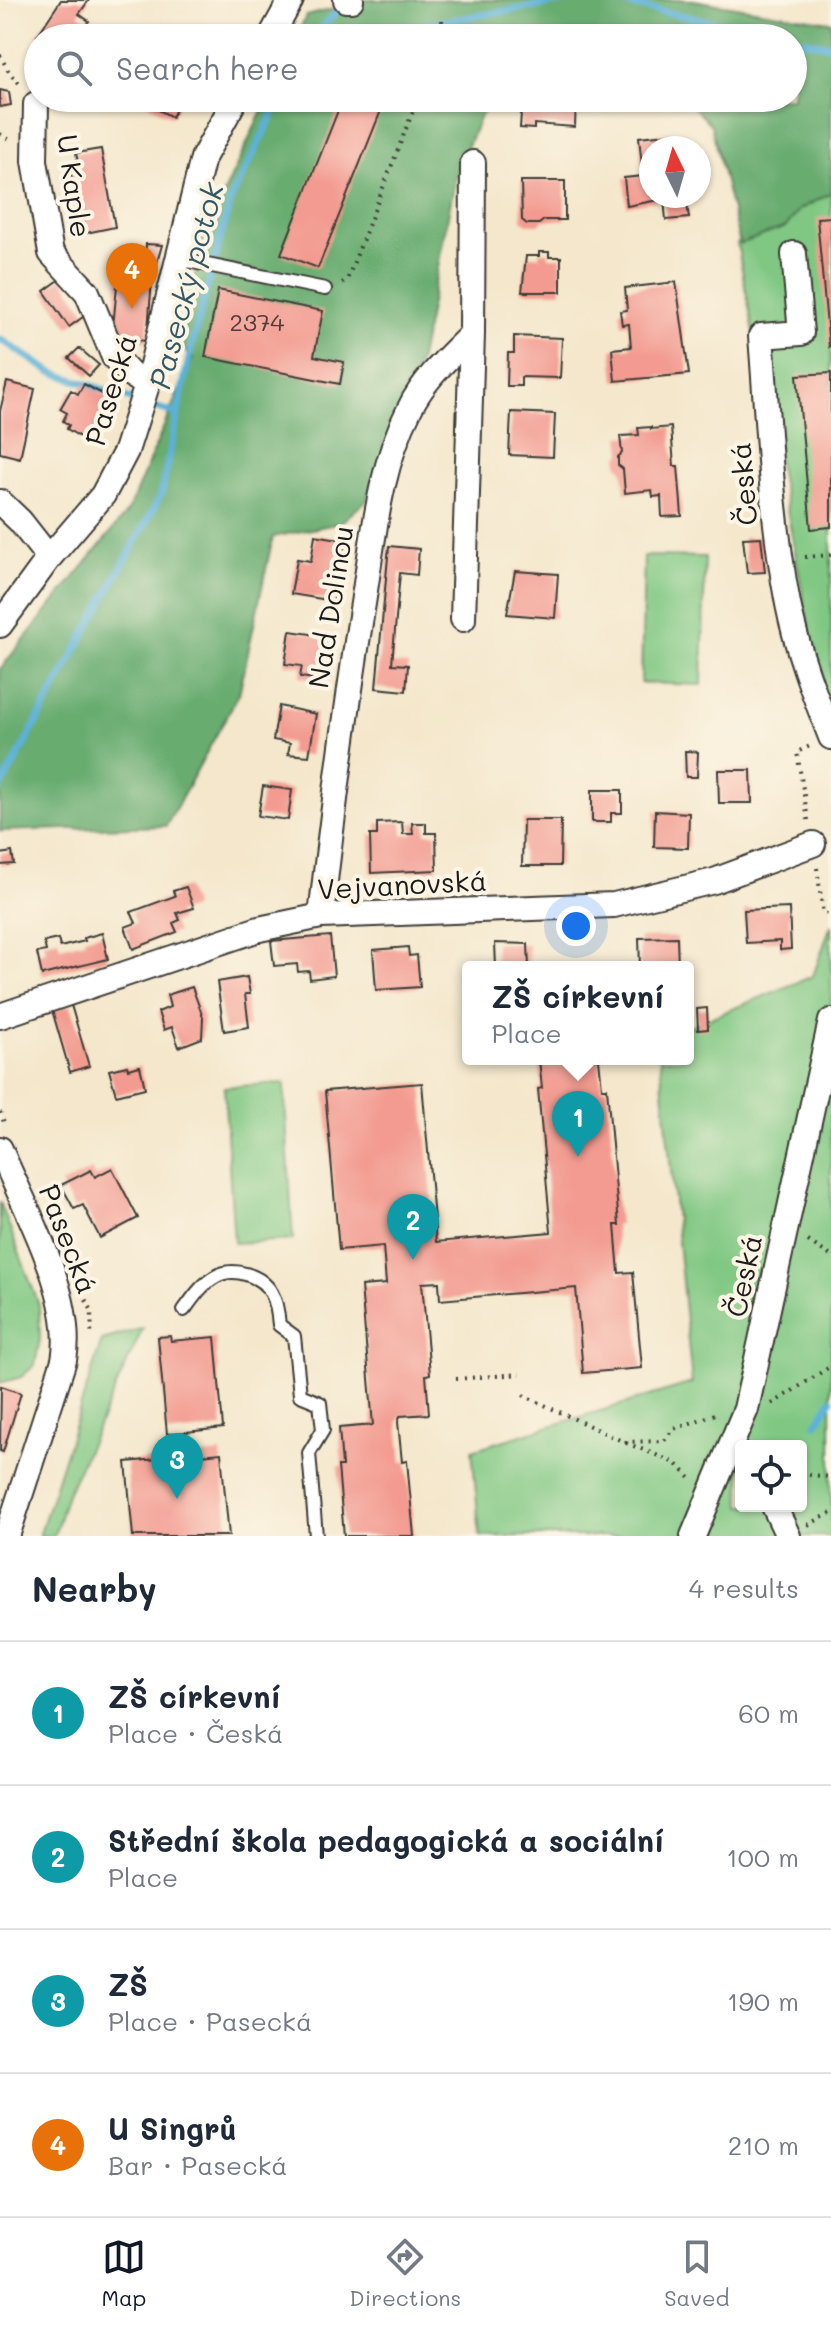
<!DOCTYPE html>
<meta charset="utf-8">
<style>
:root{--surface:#fff;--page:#f6f6f7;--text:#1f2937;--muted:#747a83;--line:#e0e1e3;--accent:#111827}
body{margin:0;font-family:Mali,sans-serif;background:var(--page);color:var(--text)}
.controls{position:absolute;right:24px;bottom:24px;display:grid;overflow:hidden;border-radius:8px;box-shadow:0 2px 6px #0004}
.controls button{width:72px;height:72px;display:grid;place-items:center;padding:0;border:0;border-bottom:2px solid var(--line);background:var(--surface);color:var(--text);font:40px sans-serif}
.compass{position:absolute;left:639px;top:136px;width:72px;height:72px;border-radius:50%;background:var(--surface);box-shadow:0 2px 6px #0004;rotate:355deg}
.you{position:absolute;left:576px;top:926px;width:28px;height:28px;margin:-20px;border:6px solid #fff;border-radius:50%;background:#1a73e8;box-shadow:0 0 0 12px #1a73e833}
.badge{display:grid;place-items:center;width:52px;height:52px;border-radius:50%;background:var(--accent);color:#fff;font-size:26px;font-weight:700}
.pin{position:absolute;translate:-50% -66px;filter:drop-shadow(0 2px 4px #0008)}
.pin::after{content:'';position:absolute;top:42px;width:28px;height:24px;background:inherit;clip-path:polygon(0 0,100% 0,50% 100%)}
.popup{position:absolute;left:462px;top:961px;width:232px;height:104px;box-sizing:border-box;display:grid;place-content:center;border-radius:8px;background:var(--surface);filter:drop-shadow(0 2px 6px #0005);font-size:26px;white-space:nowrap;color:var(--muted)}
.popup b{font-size:30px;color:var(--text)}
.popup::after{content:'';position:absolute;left:50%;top:100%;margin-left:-16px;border:16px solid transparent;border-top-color:var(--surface)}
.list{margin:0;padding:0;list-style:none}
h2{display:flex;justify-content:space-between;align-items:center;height:104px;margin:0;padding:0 32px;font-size:34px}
h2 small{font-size:26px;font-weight:400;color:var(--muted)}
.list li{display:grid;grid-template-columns:52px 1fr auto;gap:24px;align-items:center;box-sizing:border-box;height:144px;padding:0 32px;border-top:2px solid var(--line)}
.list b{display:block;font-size:30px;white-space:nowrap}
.list p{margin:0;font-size:26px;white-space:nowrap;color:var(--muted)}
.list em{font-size:26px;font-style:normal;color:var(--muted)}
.icon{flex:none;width:44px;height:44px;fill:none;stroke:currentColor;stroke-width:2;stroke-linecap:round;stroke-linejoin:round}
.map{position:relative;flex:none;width:831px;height:1536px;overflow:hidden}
.search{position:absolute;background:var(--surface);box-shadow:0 2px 6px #0004;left:24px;right:24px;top:24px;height:88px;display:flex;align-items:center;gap:20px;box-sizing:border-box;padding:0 28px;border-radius:44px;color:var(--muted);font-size:30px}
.sheet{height:680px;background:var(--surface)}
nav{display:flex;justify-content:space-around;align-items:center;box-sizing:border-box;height:112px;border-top:2px solid var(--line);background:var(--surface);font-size:22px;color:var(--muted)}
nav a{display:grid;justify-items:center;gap:4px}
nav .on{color:var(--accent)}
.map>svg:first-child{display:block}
</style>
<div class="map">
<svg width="831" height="1536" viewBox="0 0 831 1536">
<rect width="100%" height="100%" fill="#fcf5e5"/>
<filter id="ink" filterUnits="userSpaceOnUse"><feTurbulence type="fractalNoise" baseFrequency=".0125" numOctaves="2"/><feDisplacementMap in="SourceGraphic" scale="16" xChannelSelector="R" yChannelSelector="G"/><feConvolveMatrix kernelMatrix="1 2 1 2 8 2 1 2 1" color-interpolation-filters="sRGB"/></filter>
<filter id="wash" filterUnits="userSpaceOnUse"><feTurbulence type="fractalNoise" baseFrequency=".006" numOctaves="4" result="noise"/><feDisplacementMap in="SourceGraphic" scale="32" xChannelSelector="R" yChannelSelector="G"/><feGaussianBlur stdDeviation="1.8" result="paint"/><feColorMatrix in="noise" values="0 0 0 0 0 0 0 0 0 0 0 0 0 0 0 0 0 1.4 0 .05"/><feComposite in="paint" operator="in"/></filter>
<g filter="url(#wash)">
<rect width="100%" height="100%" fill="#f4e7cc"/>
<path fill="#7fc782" stroke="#4e724f" stroke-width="2" fill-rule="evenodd" d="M831 193V744L737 243Z
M644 556 705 557 702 685 641 683Z
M831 925V1536H480L472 1450 692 1383 660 1059H688V1027L813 976ZM741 1446H801V1506H741Z
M284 1083 293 1240 234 1243 224 1087Z
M0 1202 39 1305 40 1339 35 1365 21 1377 0 1383Z
M143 1328 67 1494 54 1536H39L102 1340Z"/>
<path fill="#67ac70" stroke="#426446" stroke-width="2" d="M368 0H692L831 22V193L800 209 786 227 740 244 711 125 685 98H793V38H296L306 16Z
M268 98H501L480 116 456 175 420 359 366 501 340 523 273 537 239 694 166 826 0 831V669L128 511 193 358 186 353 182 337 202 240Z"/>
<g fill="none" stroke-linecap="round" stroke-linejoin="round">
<path stroke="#5bb1d8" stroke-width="7" d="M606 0 831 46
M312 38 343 5
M340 38 574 0
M0 339 51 372 176 414
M0 789 161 495 191 348 231 199 281 98
M816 1424 831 1400"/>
</g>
<g id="blocks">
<path fill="#f39b91" d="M61 0H89L79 14 89 21 77 38H41L37 36Z
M0 90 9 92 11 105 0 107Z
M148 98H182L172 117 145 103Z
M343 98H386L318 268 281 254Z
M522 98H576L575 127 534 124V129L520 128Z
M676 133 694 148H651V196H686L689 218 666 220 664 199 627 206 624 178 643 176 639 137Z
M101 149 115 227 86 233 82 208 77 209 69 163 78 162 76 153Z
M521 181H565V220H544L539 224H527L522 220Z
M831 217V346L829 347 817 218Z
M146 244 162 245 152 280 147 341 112 338 118 275 126 276 130 256 145 258Z
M539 252H549V257H561V292H522L526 256H539Z
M62 278 87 314 69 327 44 291Z
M676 282 689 374 615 381 612 349 631 347 629 324 622 325 620 311 627 310 625 288Z
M218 290 323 311 314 356 344 362 340 384 205 357Z
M514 336 562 338 560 378 521 377V386H507L508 353H514Z
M79 348 99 365 89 376 69 358Z
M831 373V527L811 529 797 375Z
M7 382 35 389 20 458 0 453V411Z
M84 384 113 400 88 442 67 429 69 425 63 421 67 413 60 409 71 390 78 394Z
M511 412 555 414 553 457 509 455Z
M651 427V429L671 427 674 466H678L682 516 662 517 661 496 653 497 652 490 625 493 623 469 618 465V457L622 453 620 436 639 435 638 428Z
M315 535 345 540 334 601 291 594 297 559 311 561Z
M761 537 765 572 747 573 743 538Z
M389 546 419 549 417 575 400 573 392 664 408 665 406 691 376 688Z
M515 571 558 574 555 618 507 614Z
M290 631 325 636 322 680 300 677 302 666 285 664Z
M279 706 316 714 309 756 288 754 290 743 273 740Z
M685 751 698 752 697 777H686Z
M718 770H751L752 803H719Z
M263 786 292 790 288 820 258 816Z
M592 790H622V813H611V822H592Z
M655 811 689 813 688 848 654 847Z
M523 820H561L560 866H522Z
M402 822 403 834H413L412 823H426V833H436L437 870 371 873 370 835H377V823Z
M12 852 14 864 0 865V854Z
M186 887 194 908 177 913 180 920 173 923 177 932 133 949 125 927 136 923 131 912 175 896 173 891Z
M789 908 791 949 780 950V941L746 943 744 910Z
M102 933 108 959 42 975 37 953 46 951 44 942 58 939 60 947 85 941 84 938Z
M330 936 334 976 310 979 309 971 298 972 297 964 274 966 271 941Z
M677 937 678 967H640L639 938Z
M495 943 528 944 529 967H496Z
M408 947 409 956 417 955 420 987 376 990 373 950Z
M247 977 250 994H245L249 1027 224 1031 217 982Z
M192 987 203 1017 202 1038 179 1047 172 1027 164 1030 158 1012 170 1007 167 995Z
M71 1005 89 1066 70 1072 52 1010Z
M707 1008 708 1029 698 1030 697 1009Z
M539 1059H599L602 1088H607L619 1225H615L619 1273 633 1272 642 1368 583 1373 576 1288 440 1300 439 1282 422 1283 430 1374 426 1375 429 1414 400 1416 398 1422 402 1462 407 1461 414 1536H344L338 1466H342L339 1428 373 1425 361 1286 386 1284 383 1246 339 1250 325 1091 422 1083 436 1242 551 1232 538 1089 542 1088Z
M127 1066 128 1069 140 1066 145 1088 116 1095 109 1070Z
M112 1168 138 1218 100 1238 83 1205 74 1209 61 1185 91 1170 95 1177Z
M170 1336 171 1341 215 1337 223 1428 167 1434 158 1337Z
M1 1386 21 1393 3 1452 0 1451Z
M221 1453 229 1536H133L126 1462Z"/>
</g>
</g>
<g filter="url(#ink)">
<use href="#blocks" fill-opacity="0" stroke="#3c3a36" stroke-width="2"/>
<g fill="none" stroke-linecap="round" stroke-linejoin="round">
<defs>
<path id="service" d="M178 259 325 289
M184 1310C193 1298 202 1284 215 1277 233 1266 262 1275 272 1294 277 1303 278 1315 279 1325L294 1336 300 1395 320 1403 323 1430 309 1453 316 1536"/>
<path id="minor" d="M346 0H351
M270 38 291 0
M36 104 35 161 51 253 87 292 114 357 130 374 147 385
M794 254 801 333 761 336C768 425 771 516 788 604 797 650 814 694 831 737
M0 502 20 521 49 558
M463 619 472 334
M0 625 49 558 103 495 126 451 147 385 203 158 236 98
M321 916C333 809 347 703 364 597 374 533 380 467 410 408 424 379 449 357 472 334L473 163
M0 1016 259 929 321 916 614 905 714 881 813 844
M0 1149C24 1207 76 1297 64 1360L7 1536
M774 1506 788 1536
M693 1536 746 1409 831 1021"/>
</defs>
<use href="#service" stroke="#3c3a36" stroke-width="16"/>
<use href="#minor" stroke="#3c3a36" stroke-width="28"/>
<path stroke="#3c3a36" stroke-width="4" stroke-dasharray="2 6" stroke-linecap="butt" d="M442 38V17
M0 55 10 74 21 85
M0 134 12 141
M342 283 347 280 418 98
M805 557 831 555
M808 820 797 752 810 746
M817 868 823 913 831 915
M0 1112 5 1125
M808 1241 831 1256
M86 1300 92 1311 91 1337
M456 1379 520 1374
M523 1395 624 1442 664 1441 674 1429 718 1413
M772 1404 831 1366
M626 1443 676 1463 690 1478
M801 1474 831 1477
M808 1525 831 1513"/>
<use href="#service" stroke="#fff" stroke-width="12"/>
<use href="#minor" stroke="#fff" stroke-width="24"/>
</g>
</g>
<g text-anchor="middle" stroke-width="8" stroke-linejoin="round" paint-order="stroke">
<g font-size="24" fill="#523c39">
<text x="257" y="331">2374</text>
</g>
<g font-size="28" fill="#1c1c1c" stroke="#fcf5e5">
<text transform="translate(74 186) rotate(82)" y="10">U Kaple</text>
<text transform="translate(111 390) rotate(-73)" y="10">Pasecká</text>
<text transform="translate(744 484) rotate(-95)" y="10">Česká</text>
<text transform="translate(331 607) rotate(-81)" y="10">Nad Dolinou</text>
<text transform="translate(402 885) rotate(-3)" y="10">Vejvanovská</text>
<text transform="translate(68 1239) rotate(69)" y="10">Pasecká</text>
<text transform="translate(744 1276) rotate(-78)" y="10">Česká</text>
</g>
<g font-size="30" font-style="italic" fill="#355867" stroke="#fcf5e5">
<text transform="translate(187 286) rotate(-75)" y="10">Pasecký potok</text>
</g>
</g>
</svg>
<div class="controls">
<button><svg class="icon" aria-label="locate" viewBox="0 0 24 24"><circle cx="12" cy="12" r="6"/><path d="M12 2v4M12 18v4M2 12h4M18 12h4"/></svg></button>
</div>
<svg class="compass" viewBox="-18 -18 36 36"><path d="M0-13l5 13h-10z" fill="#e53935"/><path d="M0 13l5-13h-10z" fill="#747a83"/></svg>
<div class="you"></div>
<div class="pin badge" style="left:578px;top:1157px;background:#0f9aa8">1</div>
<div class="popup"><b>ZŠ církevní</b>Place</div>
<div class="pin badge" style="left:413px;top:1260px;background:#0f9aa8">2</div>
<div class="pin badge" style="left:177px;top:1499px;background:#0f9aa8">3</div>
<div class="pin badge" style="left:132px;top:309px;background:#e8710a">4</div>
<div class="search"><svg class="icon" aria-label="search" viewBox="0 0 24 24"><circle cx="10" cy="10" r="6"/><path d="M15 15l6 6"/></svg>Search here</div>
</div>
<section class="sheet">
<h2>Nearby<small>4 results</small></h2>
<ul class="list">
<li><span class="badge" style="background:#0f9aa8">1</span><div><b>ZŠ církevní</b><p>Place · Česká</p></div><em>60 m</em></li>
<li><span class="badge" style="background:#0f9aa8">2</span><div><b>Střední škola pedagogická a sociální</b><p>Place</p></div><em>100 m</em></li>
<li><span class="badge" style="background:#0f9aa8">3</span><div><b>ZŠ</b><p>Place · Pasecká</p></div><em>190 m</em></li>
<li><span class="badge" style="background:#e8710a">4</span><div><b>U Singrů</b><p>Bar · Pasecká</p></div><em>210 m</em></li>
</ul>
</section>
<nav>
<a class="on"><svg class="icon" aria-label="map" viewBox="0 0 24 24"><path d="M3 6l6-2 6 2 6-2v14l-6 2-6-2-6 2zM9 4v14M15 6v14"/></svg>Map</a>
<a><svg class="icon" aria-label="directions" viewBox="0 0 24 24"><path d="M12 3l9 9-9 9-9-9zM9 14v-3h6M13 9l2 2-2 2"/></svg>Directions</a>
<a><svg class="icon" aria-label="saved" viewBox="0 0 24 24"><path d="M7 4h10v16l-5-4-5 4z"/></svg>Saved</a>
</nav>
